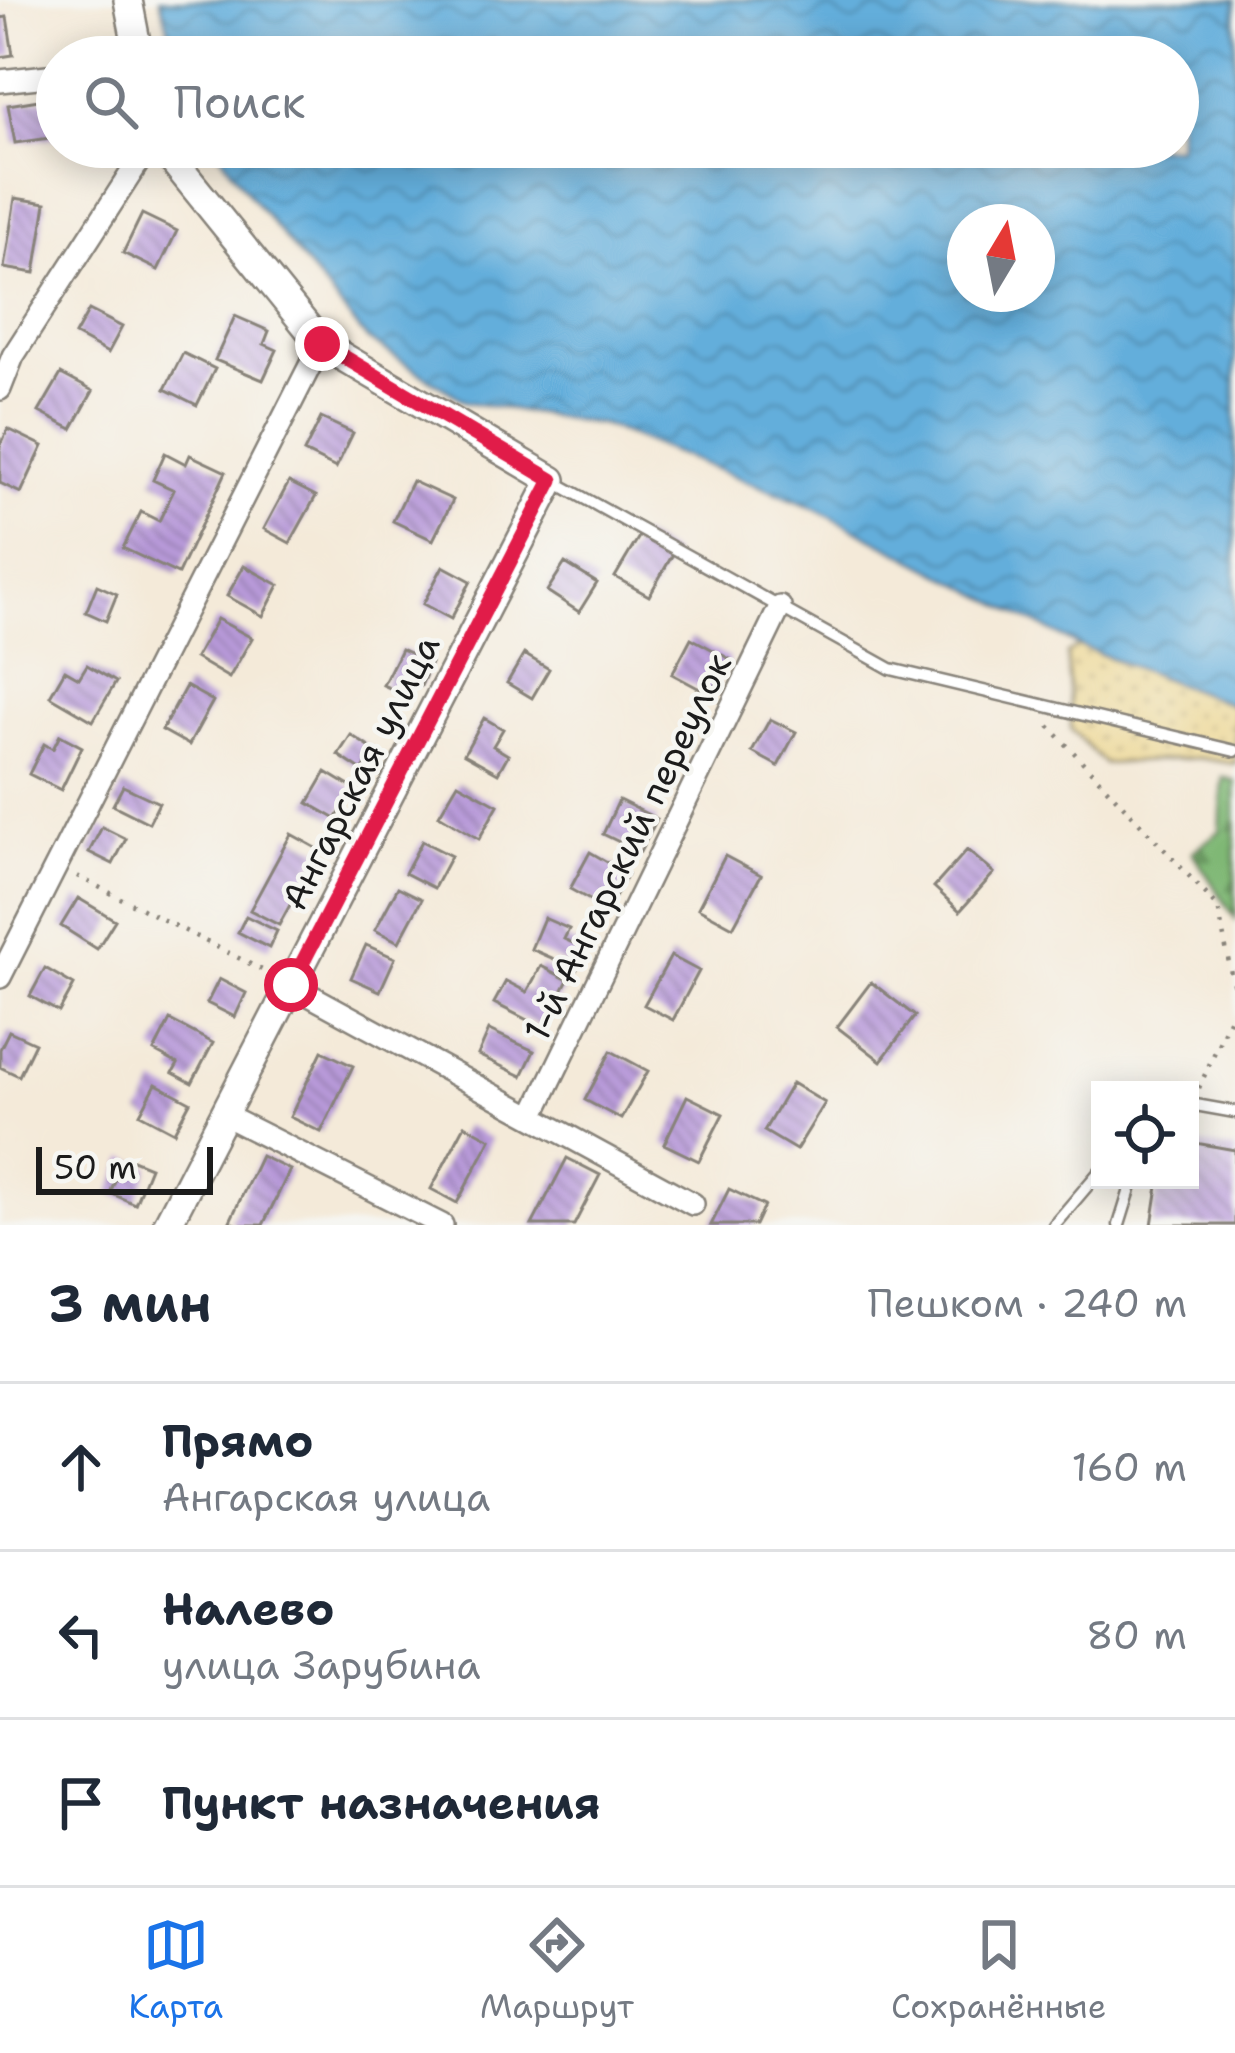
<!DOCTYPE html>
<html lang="ru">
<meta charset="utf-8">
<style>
:root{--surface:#fff;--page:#f2f2f3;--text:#1f2937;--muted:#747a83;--line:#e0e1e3;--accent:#1a73e8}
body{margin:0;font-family:"Shantell Sans",sans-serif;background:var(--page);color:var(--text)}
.controls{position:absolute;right:36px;bottom:36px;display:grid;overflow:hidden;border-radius:0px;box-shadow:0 6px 30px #0003}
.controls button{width:108px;height:108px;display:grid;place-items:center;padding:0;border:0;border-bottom:3px solid var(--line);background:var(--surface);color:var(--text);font:60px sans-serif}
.compass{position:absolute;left:947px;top:204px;width:108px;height:108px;border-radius:50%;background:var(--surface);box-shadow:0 6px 30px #0003;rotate:10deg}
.scale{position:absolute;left:36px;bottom:30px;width:177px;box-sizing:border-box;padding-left:12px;border:6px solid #1c1c1c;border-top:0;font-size:33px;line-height:42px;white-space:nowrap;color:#1c1c1c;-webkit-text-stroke:9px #f6f6f2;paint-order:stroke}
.stop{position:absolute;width:36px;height:36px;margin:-27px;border:9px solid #e11d48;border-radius:50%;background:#fff}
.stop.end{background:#e11d48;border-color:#fff;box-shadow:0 3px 12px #0008}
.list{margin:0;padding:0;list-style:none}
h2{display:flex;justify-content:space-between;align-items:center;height:156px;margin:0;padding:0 48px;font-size:51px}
h2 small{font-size:39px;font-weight:400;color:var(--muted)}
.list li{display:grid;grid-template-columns:78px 1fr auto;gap:36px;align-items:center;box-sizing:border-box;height:168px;padding:0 48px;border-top:3px solid var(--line)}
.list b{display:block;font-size:45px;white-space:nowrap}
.list p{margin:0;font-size:39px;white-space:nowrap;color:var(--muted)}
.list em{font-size:39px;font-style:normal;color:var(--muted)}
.icon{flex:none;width:66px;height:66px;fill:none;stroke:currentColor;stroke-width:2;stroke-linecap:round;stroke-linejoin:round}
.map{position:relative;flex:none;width:1235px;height:1225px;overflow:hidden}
.search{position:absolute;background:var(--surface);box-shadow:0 6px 30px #0003;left:36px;right:36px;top:36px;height:132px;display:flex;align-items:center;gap:30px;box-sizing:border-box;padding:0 42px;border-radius:66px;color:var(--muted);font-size:45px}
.sheet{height:660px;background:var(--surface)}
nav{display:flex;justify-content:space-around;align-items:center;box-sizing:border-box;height:168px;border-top:3px solid var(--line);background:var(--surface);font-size:33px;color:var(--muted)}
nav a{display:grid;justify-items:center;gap:6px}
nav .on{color:var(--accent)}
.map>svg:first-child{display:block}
</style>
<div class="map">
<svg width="1235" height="1225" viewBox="0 0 1235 1225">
<defs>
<pattern id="forest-firs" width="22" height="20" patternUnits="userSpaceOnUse" patternTransform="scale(3)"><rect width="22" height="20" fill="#7fb875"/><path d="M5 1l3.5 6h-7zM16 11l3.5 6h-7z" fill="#67955f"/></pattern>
<pattern id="sand-dots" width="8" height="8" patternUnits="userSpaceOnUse" patternTransform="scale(3)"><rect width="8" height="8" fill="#eeda9e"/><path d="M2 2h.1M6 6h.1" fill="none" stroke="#ccba88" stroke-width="1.8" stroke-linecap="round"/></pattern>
<pattern id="water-waves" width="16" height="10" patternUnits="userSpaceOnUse" patternTransform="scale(3)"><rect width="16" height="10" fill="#63aedb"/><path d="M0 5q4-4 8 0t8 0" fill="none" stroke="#518db1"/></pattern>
<pattern id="building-back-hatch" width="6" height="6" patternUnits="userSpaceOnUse" patternTransform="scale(3)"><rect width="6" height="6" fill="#b89ad9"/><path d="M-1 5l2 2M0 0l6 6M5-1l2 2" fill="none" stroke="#957daf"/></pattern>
</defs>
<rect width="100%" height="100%" fill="#f6f6f2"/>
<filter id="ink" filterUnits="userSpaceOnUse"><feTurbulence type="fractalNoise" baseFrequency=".00833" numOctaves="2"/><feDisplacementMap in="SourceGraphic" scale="24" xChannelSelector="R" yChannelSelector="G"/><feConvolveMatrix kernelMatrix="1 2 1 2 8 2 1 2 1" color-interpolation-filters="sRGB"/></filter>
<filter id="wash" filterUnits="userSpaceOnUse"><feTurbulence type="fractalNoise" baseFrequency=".004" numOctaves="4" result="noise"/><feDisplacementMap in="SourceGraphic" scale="48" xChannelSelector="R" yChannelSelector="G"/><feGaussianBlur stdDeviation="2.7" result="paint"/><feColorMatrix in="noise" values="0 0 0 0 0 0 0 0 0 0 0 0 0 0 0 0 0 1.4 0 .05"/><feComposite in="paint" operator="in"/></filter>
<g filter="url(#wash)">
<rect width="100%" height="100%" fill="#f4ead9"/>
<path fill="url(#forest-firs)" stroke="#4e6a48" stroke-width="3" d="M1223 777 1235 781V918L1192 852 1220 831Z"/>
<path fill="url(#sand-dots)" stroke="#857b5d" stroke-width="3" d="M1079 646 1235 706V764L1198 758 1104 764 1071 729 1067 653Z"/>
<path fill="url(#water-waves)" stroke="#40657c" stroke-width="3" fill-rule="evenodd" d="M160 0H1235V706L1079 646 815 508 604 425 466 402 366 338 249 195 216 147H1178V57H177ZM965 222H1037V294H965Z"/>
<g id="blocks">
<path fill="url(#building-back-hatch)" d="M7 17 13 55 0 57V18Z
M51 98 57 137 15 143 8 105Z
M15 198 46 203 35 273 4 268Z
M142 214 177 231 158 270 123 253Z
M89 310 122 327 108 353 75 335Z
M235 316 269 331 264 344 277 350 263 380 215 360Z
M183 353 215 369 197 405 165 389Z
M61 374 93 391 72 429 39 412Z
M321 418 353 433 336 468 304 452Z
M8 429 43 446 21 493 0 483V447Z
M165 453 186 464 190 455 226 472 178 574 123 548 141 512 159 521 174 490 153 480Z
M412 481 453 500 433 540 393 521Z
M289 482 316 496 290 543 264 529Z
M640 535 673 554 649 596 615 577Z
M565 563 597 583 579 612 547 591Z
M244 566 279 585 263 616 227 596Z
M443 566 471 581 451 619 423 604Z
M97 585 117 594 106 621 86 612Z
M217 619 252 638 229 678 195 658Z
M691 638 730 659 711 695 672 674Z
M401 649 431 663 421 686 408 680 401 693 383 685Z
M524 654 549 669 532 698 507 683Z
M87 665 116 682 93 721 50 696 65 670 79 678Z
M186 686 213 701 189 745 162 730Z
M484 718 503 729 493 746 508 755 498 773 464 754Z
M770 719 796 732 778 766 752 752Z
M60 735 82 747 61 790 29 774 44 744 53 749Z
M351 735 375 751 362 771 338 755Z
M326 772 354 789 336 819 308 803Z
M458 783 498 805 479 839 439 815Z
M123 786 159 803 149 823 113 805Z
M619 800 657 819 640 852 603 834Z
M102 827 126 839 113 864 89 852Z
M291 834 320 850 279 925 250 910Z
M422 841 451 856 434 888 405 873Z
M967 850 994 873 960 911 934 887Z
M590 852 628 874 608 910 570 889Z
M725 856 761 875 733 927 698 908Z
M398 887 422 899 399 942 375 930Z
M78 898 115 920 97 949 61 926Z
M246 916 277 931 269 948 238 932Z
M544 918 569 929 564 939 586 949 577 969 531 949Z
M366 945 395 958 380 991 351 978Z
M671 956 699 971 673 1020 644 1005Z
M541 966 568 980 543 1028 494 1003 506 981 527 992Z
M45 968 74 985 59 1012 30 996Z
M219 979 246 993 235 1017 207 1003Z
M871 982 915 1016 881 1061 837 1027Z
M170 1020 213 1043 192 1083 173 1073 178 1064 154 1051Z
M489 1030 534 1051 522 1076 478 1055Z
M9 1031 35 1043 19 1076 0 1067V1049Z
M322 1051 353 1066 321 1132 290 1117Z
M611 1051 648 1071 621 1119 585 1100Z
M792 1083 825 1103 796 1150 764 1131Z
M156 1084 190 1102 174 1132 140 1114Z
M687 1096 723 1114 699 1161 664 1144Z
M465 1125 491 1139 457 1203 431 1189Z
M1190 1142 1235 1150V1225H1152L1159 1180H1190Z
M261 1156 290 1170 263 1225H238L230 1221Z
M125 1157 150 1167 135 1204 110 1193Z
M567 1158 600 1175 574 1225H532Z
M729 1189 764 1206 755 1225H711Z"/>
</g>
</g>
<g filter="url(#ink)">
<use href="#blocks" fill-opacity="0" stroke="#88837a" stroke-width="3"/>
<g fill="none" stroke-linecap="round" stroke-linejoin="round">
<defs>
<path id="service" d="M555 482 891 669 1235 751
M1190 1104 1235 1112
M1054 1225 1100 1171
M1119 1225 1133 1180"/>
<path id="minor" d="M0 81 57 75
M0 389 13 356 148 147
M0 977 321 344
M291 985 693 1204
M224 1115 442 1225
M533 1116 780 607"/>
<path id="tertiary" d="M128 0 139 57
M162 147 321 344 552 480 167 1225"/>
</defs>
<use href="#service" stroke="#88837a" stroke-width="15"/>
<use href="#minor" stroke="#88837a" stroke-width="26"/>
<use href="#tertiary" stroke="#88837a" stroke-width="32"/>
<path stroke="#88837a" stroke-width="4.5" stroke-dasharray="3 9" stroke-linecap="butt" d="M1049 726 1218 907 1235 994
M77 876 270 974
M1199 1088 1235 1006"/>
<use href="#service" stroke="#fff" stroke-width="10"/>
<use href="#minor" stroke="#fff" stroke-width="21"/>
<use href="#tertiary" stroke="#fff" stroke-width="27"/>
</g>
</g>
<g fill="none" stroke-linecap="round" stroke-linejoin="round" filter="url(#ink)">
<path stroke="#e11d48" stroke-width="15" d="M291 985 552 480 322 344"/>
</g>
<g text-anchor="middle" stroke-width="9" stroke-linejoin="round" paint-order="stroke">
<g font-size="36" fill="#1c1c1c" stroke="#f6f6f2">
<text transform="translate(360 772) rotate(-63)" y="13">Ангарская улица</text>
<text transform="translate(627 847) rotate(-64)" y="13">1-й Ангарский переулок</text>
</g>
</g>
</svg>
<div class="controls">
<button><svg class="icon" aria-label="locate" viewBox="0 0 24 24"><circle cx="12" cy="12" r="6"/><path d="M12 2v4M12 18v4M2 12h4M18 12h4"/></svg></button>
</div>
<svg class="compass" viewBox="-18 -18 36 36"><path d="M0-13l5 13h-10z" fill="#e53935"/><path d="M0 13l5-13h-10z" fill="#747a83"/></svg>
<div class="scale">50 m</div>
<div class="stop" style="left:291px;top:985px"></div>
<div class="stop end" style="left:322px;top:344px"></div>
<div class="search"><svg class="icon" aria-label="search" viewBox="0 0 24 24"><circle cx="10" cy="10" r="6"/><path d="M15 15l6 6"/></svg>Поиск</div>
</div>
<section class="sheet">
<h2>3 мин<small>Пешком · 240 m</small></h2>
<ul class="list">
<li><svg class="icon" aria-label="ahead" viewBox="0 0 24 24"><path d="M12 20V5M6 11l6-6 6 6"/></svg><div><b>Прямо</b><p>Ангарская улица</p></div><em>160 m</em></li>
<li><svg class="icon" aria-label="left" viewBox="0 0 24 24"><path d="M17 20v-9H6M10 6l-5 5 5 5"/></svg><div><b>Налево</b><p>улица Зарубина</p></div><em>80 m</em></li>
<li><svg class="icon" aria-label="arrive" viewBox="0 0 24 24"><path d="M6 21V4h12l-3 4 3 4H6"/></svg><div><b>Пункт назначения</b></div></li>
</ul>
</section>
<nav>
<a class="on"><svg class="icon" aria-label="map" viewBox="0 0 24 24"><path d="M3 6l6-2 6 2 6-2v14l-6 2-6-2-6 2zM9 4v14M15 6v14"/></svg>Карта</a>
<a><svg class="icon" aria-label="directions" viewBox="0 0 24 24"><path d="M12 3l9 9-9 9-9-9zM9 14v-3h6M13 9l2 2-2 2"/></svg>Маршрут</a>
<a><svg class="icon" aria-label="saved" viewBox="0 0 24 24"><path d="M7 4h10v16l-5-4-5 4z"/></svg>Сохранённые</a>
</nav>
